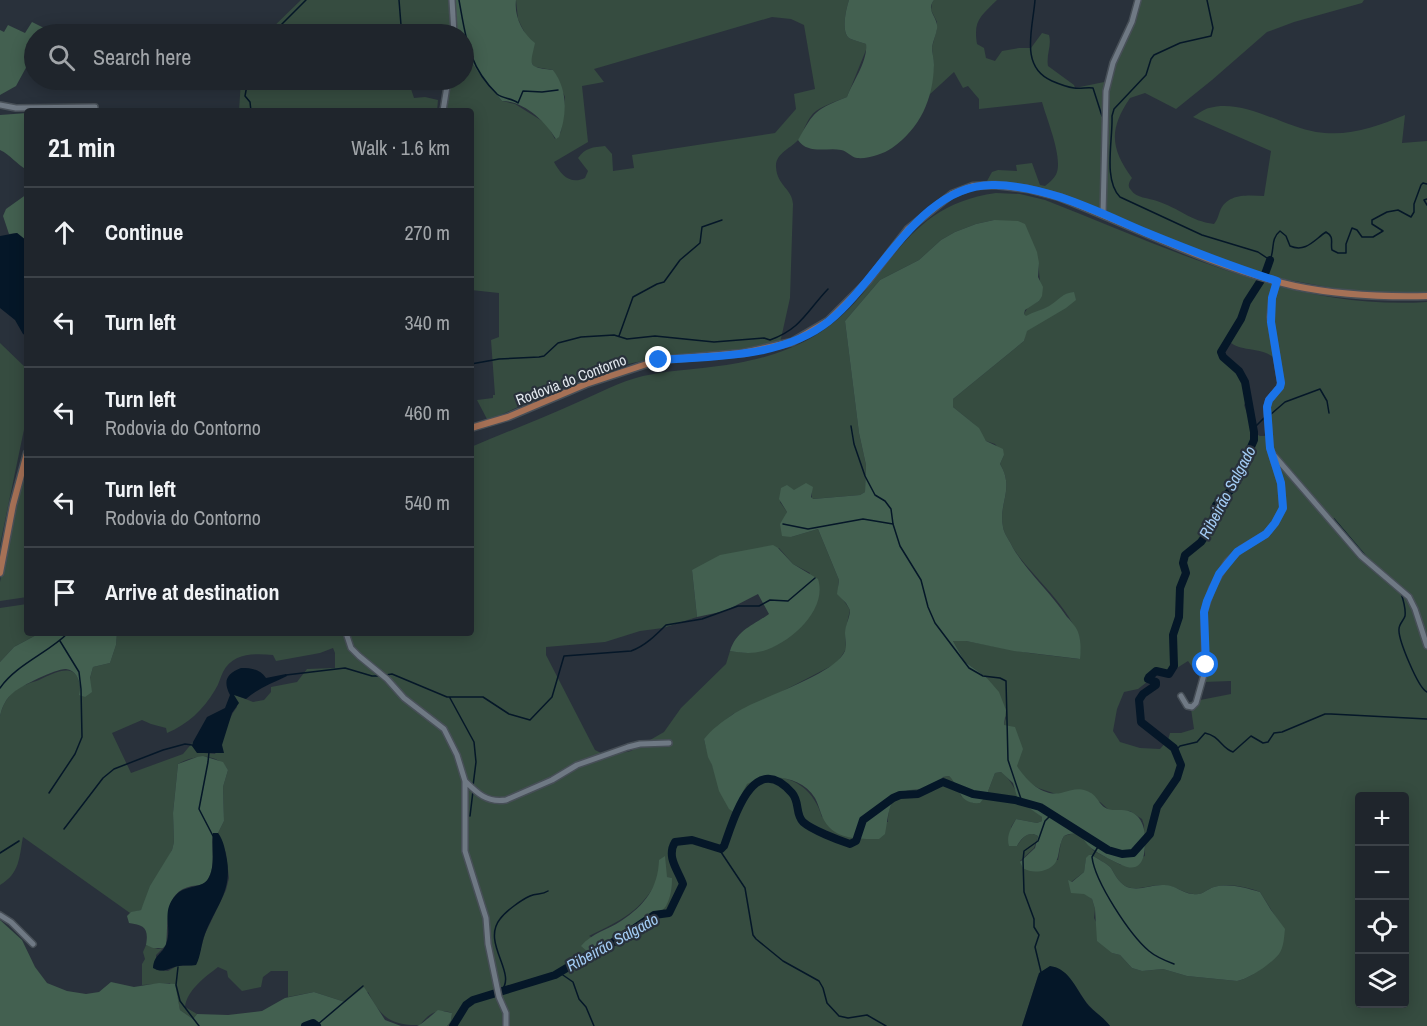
<!DOCTYPE html>
<meta charset="utf-8">
<style>
:root{--surface:#1f252c;--page:#272d34;--text:#f1f3f6;--muted:#a1a5a9;--line:#3c4248}
body{margin:0;font-family:"Archivo Narrow",sans-serif;background:var(--page);color:var(--text)}
.controls{position:absolute;right:18px;bottom:18px;display:grid;overflow:hidden;border-radius:6px;box-shadow:0 3px 15px #0003}
.controls button{width:54px;height:54px;display:grid;place-items:center;padding:0;border:0;border-bottom:2px solid var(--line);background:var(--surface);color:var(--text);font:30px sans-serif}
.stop{position:absolute;width:18px;height:18px;margin:-14px;border:4px solid #1a73e8;border-radius:50%;background:#fff}
.stop.end{background:#1a73e8;border-color:#fff;box-shadow:0 2px 6px #0008}
.list{margin:0;padding:0;list-style:none}
h2{display:flex;justify-content:space-between;align-items:center;height:78px;margin:0;padding:0 24px;font-size:26px}
h2 small{font-size:20px;font-weight:400;color:var(--muted)}
.list li{display:grid;grid-template-columns:39px 1fr auto;gap:18px;align-items:center;box-sizing:border-box;height:90px;padding:0 24px;border-top:2px solid var(--line)}
.list b{display:block;font-size:22px;white-space:nowrap}
.list p{margin:0;font-size:20px;white-space:nowrap;color:var(--muted)}
.list em{font-size:20px;font-style:normal;color:var(--muted)}
.icon{flex:none;width:33px;height:33px;fill:none;stroke:currentColor;stroke-width:2;stroke-linecap:round;stroke-linejoin:round}
.map{position:relative;flex:none;width:1427px;height:1026px;overflow:hidden}
.search{position:absolute;background:var(--surface);box-shadow:0 3px 15px #0003;left:24px;top:24px;width:450px;height:66px;display:flex;align-items:center;gap:15px;box-sizing:border-box;padding:0 21px;border-radius:33px;color:var(--muted);font-size:22px}
.panel{position:absolute;background:var(--surface);box-shadow:0 3px 15px #0003;left:24px;top:108px;width:450px;height:528px;border-radius:6px}
.map>svg:first-child{display:block}
</style>
<div class="map">
<svg width="1427" height="1026" viewBox="0 0 1427 1026">
<rect width="100%" height="100%" fill="#29313b"/>
<path fill="#364c40" fill-rule="evenodd" d="M301 0H452L451 34H266Z
M516 0H849C846 9 840 35 851 39 855 41 861 42 866 44V50L847 97C837 101 825 105 816 111 807 118 805 129 799 139 792 148 775 153 776 167 777 186 792 188 793 204L790 298 780 343 762 347C714 353 663 354 616 367 572 380 530 402 488 421L477 400 493 398V395H495L491 340 499 337V293L471 290V111H444L450 80H464V44L470 61 502 101 515 104 547 124 555 139 561 132 565 97 553 70 535 67C529 61 530 57 533 50L518 19ZM772 17 791 19 804 25 815 89 794 94 796 109 775 133 632 155 634 168 613 171 612 154 605 146C593 147 585 148 578 158L588 171 585 178C570 185 561 175 554 162L588 142 582 86 604 82 594 69Z
M934 0H997C981 16 973 20 977 44L984 48 986 58 995 61 1002 51 1019 48H1031L1042 33 1049 35C1052 46 1046 54 1048 66L1074 85 1075 88 1109 81 1110 60 1130 26 1135 0H1364L1362 3 1294 22 1267 32 1212 80 1176 109 1145 93 1130 98C1109 129 1110 148 1132 178 1129 182 1127 186 1131 190 1136 198 1149 198 1157 201 1179 208 1190 221 1214 224 1218 219 1218 216 1220 211 1227 193 1248 195 1264 196L1271 151 1193 117C1198 114 1204 109 1209 108 1243 98 1284 127 1316 132 1349 137 1376 127 1405 115L1402 143 1427 141V295L1354 292 1273 277 1225 262 1047 192 988 186 987 181 992 172 998 170 1017 171 1016 165 1032 163 1040 185 1045 186C1050 182 1055 178 1057 172 1062 155 1047 120 1042 102L979 109V99L968 86 963 88 954 72 929 95 934 66 932 47 937 29V22L931 10 932 3Z
M241 80H408L414 98 425 97 438 100 437 111H239Z
M996 193 1020 194 1045 200C1166 247 1293 311 1427 302V1026H1110C1103 1017 1093 1011 1086 1002 1077 989 1070 974 1055 967L1038 976 1022 1026H447L451 1021 452 1013C438 1008 429 1013 420 1025 390 1026 380 1016 368 992L345 1002 314 992 288 997V971H271L263 977 261 987 242 991 228 977 227 971 218 967C205 977 187 990 185 1007L197 1014 193 1019 180 1010 177 997 170 983 142 985V964L145 959 143 952 146 945 158 949 163 948 156 955V970L168 971 177 966 196 965 205 934 226 890 229 878 226 853 218 833 224 821 223 787 228 770C217 752 194 755 178 764L173 813 174 842 172 850 141 910 130 913 23 837C19 858 20 873 0 885V716C2 707 6 699 13 692 20 686 30 683 39 680 59 670 81 660 80 694L85 697 93 667 110 663 116 645 117 633H471V447C506 432 541 419 576 403 599 393 619 382 643 376 675 369 707 369 738 363 762 359 790 350 811 338 889 294 893 207 996 193ZM994 220 1039 263C1038 277 1043 287 1039 301L1028 307 1024 314 1026 317 1052 305 1035 325 1026 331 1024 341 953 399V407L975 425 986 441 995 444 1004 455 1000 464C1015 489 998 504 1003 527 1004 534 1010 541 1013 548 1032 579 1089 620 1079 659L1029 653 966 641H953L965 662 986 677 1006 718 1004 725 1016 766 1027 781 1038 788 1056 794 1100 802 1109 810 1130 811 1142 819 1144 825 1145 856 1121 865 1094 851 1080 835 1074 833 1064 836 1061 842 1058 860 1020 861 1034 848 1038 836C1028 830 1022 838 1017 846L1011 827 1016 819 1037 823 1042 821V817C1034 808 1023 802 1016 791 1011 783 1009 778 1001 772L995 773 987 794 973 803 961 796 954 780 949 776C939 777 934 786 925 790 920 791 915 789 910 790 893 793 888 807 888 822L822 817C812 782 779 767 746 784L740 795 738 815C724 790 710 767 704 739L733 714 781 692 837 663 846 649 845 632 850 610C844 599 835 595 839 580L818 529 791 537 781 523 785 518 787 512 780 502C793 489 793 487 812 492V499L860 495 865 492 866 465 859 433 845 321 880 280 919 260 941 240 955 232 976 224ZM1227 339H1230L1231 343C1244 352 1262 347 1274 358L1279 382 1265 408 1268 436H1260L1254 433 1244 405C1257 386 1227 368 1219 354L1224 341ZM779 548 793 564 810 573 747 653 730 651 726 664 681 708 664 732 631 751 607 756 595 750 546 655V647L605 642 640 631 663 628 697 617 692 570ZM333 648 335 653V668L307 669 297 682 271 687V692L264 700 253 702 233 694 237 707C226 720 225 740 215 754L204 753 192 746 193 742 183 754 131 773 112 733 142 720 151 724 166 728 167 733C188 724 203 710 215 690 219 684 220 678 223 672 232 653 255 653 273 655L276 661 320 653ZM1188 661 1203 682 1231 681V694L1190 702 1194 729 1181 733H1170L1168 740 1160 749 1140 748 1120 742 1113 731 1117 709 1124 692 1138 689 1160 672 1169 673ZM1360 796H1404V1004H1360ZM1092 855C1097 859 1107 863 1111 868 1115 875 1118 881 1125 886 1137 892 1150 884 1162 885 1175 885 1183 893 1193 894 1202 896 1207 889 1214 887 1230 883 1246 887 1260 892L1282 927 1279 953C1266 964 1253 978 1237 981L1187 976 1163 969 1142 971 1132 968 1120 955 1112 953 1094 918 1095 909 1092 899 1069 881 1071 882 1084 872 1086 859ZM659 877 672 878 655 915 626 929 607 944 589 936C622 920 642 911 659 877Z
M0 343 27 369V415L0 545Z
M27 467V597L0 601V582L22 478Z
M27 604V633H40L14 647 0 662V608Z"/>
<path fill="#436050" d="M456 0H516C514 16 522 33 535 43 530 66 527 67 553 70 568 90 567 114 559 137L556 139C545 121 524 101 502 101 486 79 464 63 464 34H456Z
M849 0H934C925 11 939 18 937 29 936 35 933 41 932 47 932 53 934 59 934 65 933 100 920 128 892 148 883 154 869 159 857 158 851 157 847 151 841 150 828 147 808 155 798 140 815 110 815 110 847 97 853 81 868 61 866 44 861 42 855 41 851 39 840 35 846 9 849 0Z
M32 22 48 30 45 34H34V53L16 86 0 95V30L4 32 8 25 25 33Z
M27 113V170C16 164 11 155 0 150V115Z
M27 194V241L17 233 9 234 3 216 6 209Z
M994 220 1018 221 1025 224 1037 252 1039 263 1038 277 1043 287 1042 296 1039 301 1025 310 1024 314 1026 316C1033 312 1042 310 1049 306 1059 300 1062 293 1074 292L1076 300 1066 308 1027 331 1024 341 953 399V407L979 428 986 441 1003 449 1004 455 1000 464C1015 489 998 503 1003 527 1004 534 1010 541 1013 548 1028 573 1051 593 1067 617 1071 621 1076 627 1078 632 1081 640 1081 651 1080 659L1014 651 966 641H953L965 662 986 677 999 692 1006 710 1004 725 1015 727 1023 749 1017 766C1026 780 1042 797 1061 793 1068 791 1078 788 1084 790 1097 794 1096 800 1104 807 1109 811 1116 810 1122 810 1138 810 1145 824 1145 838 1145 851 1145 871 1127 867 1120 865 1099 854 1094 850 1081 842 1083 828 1064 836 1055 851 1064 865 1042 871 1034 872 1030 872 1023 868L1020 862 1035 848 1038 836C1029 830 1021 838 1017 846H1009C1006 836 1011 828 1016 819L1037 823 1042 821V817L1018 800 1013 783 1001 772 995 773 987 794 980 803C957 805 960 785 949 776L943 777 935 788C926 790 918 789 910 790 887 794 889 816 885 834L879 839C863 839 841 840 829 827 821 819 820 807 815 798 801 775 768 773 747 784L741 795 745 800 740 803 738 815 729 809 719 791 712 765 708 757 704 739C712 729 722 722 732 715 756 698 834 676 845 651 847 645 845 639 845 633 845 625 850 618 850 610L846 603 837 594 839 580 818 529 791 537 782 536 780 524 787 512 779 499 781 488 787 485 794 490 806 483 813 487 811 497 813 499 860 495 865 492 866 465 859 433 845 321 880 280 919 260 941 240 955 232 976 224Z
M773 545 778 548 793 564 818 579C828 610 790 643 763 651 752 654 741 653 730 651 737 630 752 626 769 614L758 594 725 611 697 617 692 570 720 555Z
M40 633H117L116 645 110 663 93 667 90 678 92 692 85 697 79 695C82 686 78 670 66 669 57 668 21 686 14 692 6 698 2 707 0 716V662L14 647Z
M203 756 223 762 228 770 223 787 224 821 218 833H213C211 848 216 866 208 879 204 886 198 885 192 886 162 892 169 923 166 945L163 948H153L146 945C149 928 144 925 129 923L127 916 131 912 141 910 150 886 172 850 174 842 173 813 178 764 197 757Z
M1089 855H1092C1097 859 1107 863 1111 868 1115 875 1118 881 1125 886 1137 892 1150 885 1162 885 1175 884 1181 893 1193 894 1202 896 1207 889 1214 887 1230 883 1245 888 1260 892L1271 910 1285 929C1284 937 1284 947 1279 954 1271 964 1249 979 1237 981L1187 976 1163 969 1142 971 1132 968 1120 955 1112 953 1097 941 1095 909 1092 899 1084 894 1071 893 1068 880 1072 882 1084 872 1086 858Z
M665 856 667 877 672 878C672 887 671 897 666 906 657 918 637 922 625 929 612 937 602 946 589 953L581 946C592 933 607 930 621 921 645 905 658 888 659 860Z
M0 920 22 940 35 967 47 983 67 991 86 994 99 992 111 982 134 987 159 983 175 984 180 1010 193 1019 197 1014 228 1015 262 1011 285 998 314 992 345 1002 364 987 385 1020 401 1026H0Z
M438 1010 452 1013 451 1021 447 1026H417C421 1025 433 1014 438 1010Z"/>
<path fill="#051728" d="M17 233 27 241V336L23 334 15 320 0 308V236Z
M241 668C251 668 260 669 266 678L286 674 287 676C273 683 258 688 246 699L234 695 239 703 232 713 222 745 224 753H197L192 746 193 742 207 717 225 708 230 695C223 681 226 674 241 668Z
M213 833H218C224 841 225 850 227 860 232 892 216 906 205 934 201 944 201 956 196 965 190 966 184 965 179 966 168 968 164 974 153 968 154 954 162 955 166 944 173 927 160 912 176 895 185 885 203 888 208 879 216 866 211 847 213 833Z
M1050 966C1070 968 1077 992 1089 1006 1096 1013 1104 1018 1110 1026H1022L1039 973Z"/>
<g fill="none" stroke-linecap="round" stroke-linejoin="round">
<path stroke="#051728" stroke-width="1.5" d="M399 0 401 25
M459 0C466 38 468 66 497 94 503 99 512 98 518 103L523 91 542 92 558 90
M1035 0C1033 28 1019 67 1052 81 1059 84 1067 87 1074 88 1081 89 1087 87 1093 88L1102 116
M1207 0 1213 28 1211 36 1180 43 1154 55 1151 59 1146 75 1114 109 1112 116C1113 140 1103 180 1120 197L1202 235 1258 252 1270 260C1275 250 1270 239 1280 231L1286 236 1290 246C1306 253 1315 239 1326 232 1335 237 1330 243 1332 250L1338 253H1346V244L1352 228 1357 230 1362 237H1373L1383 231 1372 224V220L1387 212 1398 210 1411 217 1414 212V204L1421 185 1423 183 1427 184
M272 34 306 0
M248 80 245 96 250 102 251 111
M1427 199 1424 200 1427 205
M619 336 633 297 657 284 664 282 680 260 700 243 702 227 722 220
M471 364 499 359 539 357 544 356 558 343 581 337 614 335 627 339 655 336 714 342 764 338 770 340C801 329 807 311 828 289
M1270 415 1285 402 1320 389 1327 401 1329 413
M851 426 854 444 865 476 875 495 885 501 891 509 893 524 900 546 921 580 928 607 935 623 969 668 983 676 1000 678 1006 681 1008 760 1022 802
M1254 428 1266 416
M1334 519 1368 559
M783 524 808 529 863 519 893 524
M1401 593C1403 599 1406 609 1405 616 1404 620 1399 624 1399 629 1398 639 1418 688 1427 692
M286 675 345 668 372 676H379
M386 675 392 674 447 697H483L509 714 530 720 552 697 564 656 631 651C645 646 656 635 666 625L702 619 738 606H759L770 600 788 601 815 578
M0 688C17 664 48 653 68 633
M450 698 474 742 476 762 473 786
M1176 750 1180 746 1197 742 1205 733C1220 736 1221 748 1233 752L1251 736 1263 743 1268 742 1274 733 1282 732 1325 714H1331L1427 719
M209 752 208 762 199 809 213 836
M49 793 75 754 82 737 81 689 79 672 60 641
M470 816 473 791
M64 829 103 778 114 769 163 750 185 744 192 745
M1099 845 1092 857C1095 882 1130 935 1149 951 1156 957 1166 961 1174 964
M719 849 745 888 753 935 756 939 783 961 819 981 823 988 827 1003 839 1016 848 1018 867 1015 886 1026
M0 853 19 841
M178 967 176 985 180 1001 199 1026
M1041 972 1035 947 1039 935 1034 927V919L1024 892 1023 860 1024 851 1038 841 1045 821 1052 814
M560 973 573 982 579 999 586 1007 594 1026
M501 991C518 974 481 943 500 919 506 911 521 900 530 896 537 893 542 895 548 891
M317 1025 363 986"/>
<path stroke="#051728" stroke-width="8" d="M305 1026 313 1023 317 1026
M453 1026 466 1005 473 1000 555 975 600 948 614 942 654 915 669 913 683 884C678 870 666 857 675 842L692 840 721 849 724 846C734 819 753 749 792 793 800 802 795 814 803 822 812 830 838 840 850 844L856 841 863 820 893 798 900 795 918 794 943 782 973 794 1015 800 1040 807 1108 850 1122 854 1133 853 1150 834 1157 807 1177 778 1181 765 1174 748 1141 722 1139 700 1143 694 1156 685V682L1148 679 1149 677 1156 671 1169 674 1174 666 1173 635 1179 617 1180 588 1186 573 1183 563 1185 555 1201 542 1212 526 1216 505 1233 488 1254 440V432L1245 382 1239 371 1223 357 1221 352 1241 319 1247 302 1265 274 1270 260"/>
<defs>
<path id="minor" d="M452 0 454 34
M0 105 16 108 95 107V111
M443 111 448 80
M1103 214 1106 91 1113 63 1132 22 1138 0
M1272 453 1361 556 1409 597 1415 609 1427 646
M346 633 351 648 359 656 387 679 404 698 444 729 457 755 465 781V851L486 918 488 944 499 997 506 1013V1026
M1181 696 1187 706 1192 707 1196 703 1205 671 1204 612 1212 588 1227 562 1241 549 1266 534 1275 523 1283 508 1281 483 1270 448 1267 407 1269 400 1280 387 1281 383 1270 317 1272 298 1277 281
M465 781C477 793 487 803 506 800L552 780 577 765 628 747 640 744 669 743
M0 915 11 922 33 944"/>
<path id="major" d="M471 428 508 417 586 384 659 360 743 353 792 342 828 321 868 281 908 229 952 194 973 186 995 185 1028 189 1059 197C1136 227 1213 267 1295 286 1338 295 1383 297 1427 296
M0 573 13 505 27 453"/>
</defs>
<use href="#minor" stroke="#474f57" stroke-width="8"/>
<use href="#major" stroke="#474f57" stroke-width="9"/>
<use href="#minor" stroke="#6f7984" stroke-width="5"/>
<use href="#major" stroke="#a67156" stroke-width="6"/>
</g>
<g fill="none" stroke-linecap="round" stroke-linejoin="round">
<path stroke="#1a73e8" stroke-width="8" d="M659 360C715 356 783 358 829 321 880 280 921 182 995 185 1048 186 1098 212 1145 232 1189 250 1232 267 1277 281L1272 298 1271 322 1281 383 1280 387 1269 400 1267 407 1270 448 1281 483 1283 508 1275 523 1266 534 1237 552 1219 574 1207 601 1204 612 1206 665"/>
</g>
<g text-anchor="middle" stroke-width="4.5" stroke-linejoin="round" paint-order="stroke">
<g font-size="15" fill="#e1e7ed" stroke="#29313b">
<text transform="translate(571 380) rotate(-21)" y="5">Rodovia do Contorno</text>
</g>
<g font-size="16" font-style="italic" fill="#a3ccf5" stroke="#29313b">
<text transform="translate(1227 492) rotate(-62)" y="6">Ribeirão Salgado</text>
<text transform="translate(612 942) rotate(-29)" y="6">Ribeirão Salgado</text>
</g>
</g>
</svg>
<div class="controls">
<button>+</button>
<button>−</button>
<button><svg class="icon" aria-label="locate" viewBox="0 0 24 24"><circle cx="12" cy="12" r="6"/><path d="M12 2v4M12 18v4M2 12h4M18 12h4"/></svg></button>
<button><svg class="icon" aria-label="layers" viewBox="0 0 24 24"><path d="M12 4l9 5-9 5-9-5zM3 14l9 5 9-5"/></svg></button>
</div>
<div class="stop" style="left:1206px;top:665px"></div>
<div class="stop end" style="left:659px;top:360px"></div>
<div class="search"><svg class="icon" aria-label="search" viewBox="0 0 24 24"><circle cx="10" cy="10" r="6"/><path d="M15 15l6 6"/></svg>Search here</div>
<section class="panel">
<h2>21 min<small>Walk · 1.6 km</small></h2>
<ul class="list">
<li><svg class="icon" aria-label="ahead" viewBox="0 0 24 24"><path d="M12 20V5M6 11l6-6 6 6"/></svg><div><b>Continue</b></div><em>270 m</em></li>
<li><svg class="icon" aria-label="left" viewBox="0 0 24 24"><path d="M17 20v-9H6M10 6l-5 5 5 5"/></svg><div><b>Turn left</b></div><em>340 m</em></li>
<li><svg class="icon" aria-label="left" viewBox="0 0 24 24"><path d="M17 20v-9H6M10 6l-5 5 5 5"/></svg><div><b>Turn left</b><p>Rodovia do Contorno</p></div><em>460 m</em></li>
<li><svg class="icon" aria-label="left" viewBox="0 0 24 24"><path d="M17 20v-9H6M10 6l-5 5 5 5"/></svg><div><b>Turn left</b><p>Rodovia do Contorno</p></div><em>540 m</em></li>
<li><svg class="icon" aria-label="arrive" viewBox="0 0 24 24"><path d="M6 21V4h12l-3 4 3 4H6"/></svg><div><b>Arrive at destination</b></div></li>
</ul>
</section>
</div>
